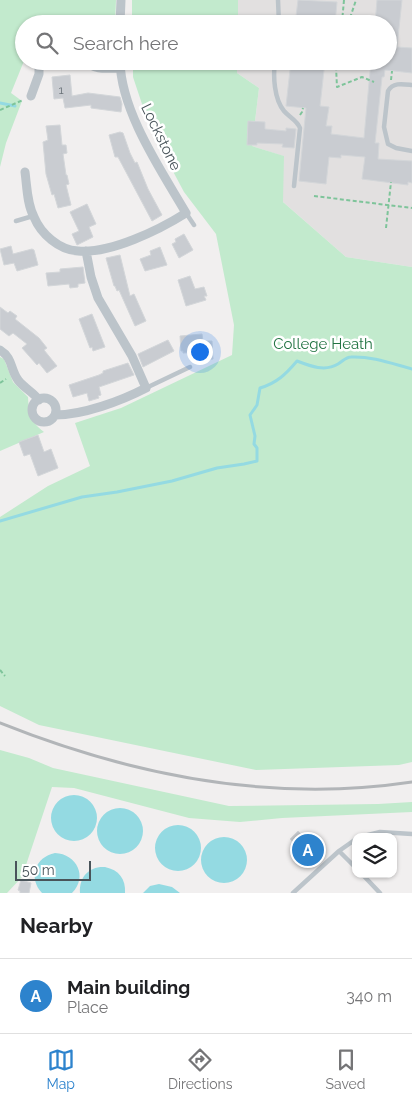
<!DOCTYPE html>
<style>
:root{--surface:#fff;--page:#f6f6f6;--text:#202124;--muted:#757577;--line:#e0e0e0;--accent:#2d83cd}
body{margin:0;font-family:Raleway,sans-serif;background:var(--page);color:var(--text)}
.controls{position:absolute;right:15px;bottom:15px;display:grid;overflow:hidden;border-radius:10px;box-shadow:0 1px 4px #0004}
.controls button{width:45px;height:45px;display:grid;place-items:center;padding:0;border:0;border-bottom:1px solid var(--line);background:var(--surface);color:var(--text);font:25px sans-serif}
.scale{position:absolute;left:15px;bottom:12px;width:76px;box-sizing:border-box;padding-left:5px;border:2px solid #49545a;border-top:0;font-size:14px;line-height:18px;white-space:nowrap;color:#49545a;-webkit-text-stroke:4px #fff;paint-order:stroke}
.you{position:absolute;left:199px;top:351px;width:18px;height:18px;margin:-12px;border:4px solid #fff;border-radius:50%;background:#1a73e8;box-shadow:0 0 0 8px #1a73e833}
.badge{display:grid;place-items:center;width:32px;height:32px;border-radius:50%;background:var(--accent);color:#fff;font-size:16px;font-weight:700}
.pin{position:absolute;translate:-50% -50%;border:2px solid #fff;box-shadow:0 1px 5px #0006}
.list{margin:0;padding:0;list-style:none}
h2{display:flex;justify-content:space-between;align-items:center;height:65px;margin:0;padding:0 20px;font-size:21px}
h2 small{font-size:16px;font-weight:400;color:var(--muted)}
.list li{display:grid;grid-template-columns:32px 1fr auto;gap:15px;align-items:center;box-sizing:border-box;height:75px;padding:0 20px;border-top:1px solid var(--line)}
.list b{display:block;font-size:19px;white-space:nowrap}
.list p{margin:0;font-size:16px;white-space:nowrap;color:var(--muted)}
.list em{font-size:16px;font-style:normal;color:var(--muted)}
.icon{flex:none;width:28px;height:28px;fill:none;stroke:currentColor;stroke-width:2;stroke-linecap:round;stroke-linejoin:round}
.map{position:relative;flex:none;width:412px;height:893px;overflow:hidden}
.search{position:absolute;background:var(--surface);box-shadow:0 1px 4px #0004;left:15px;right:15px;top:15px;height:55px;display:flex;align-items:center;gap:12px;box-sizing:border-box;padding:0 18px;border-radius:28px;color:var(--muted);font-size:19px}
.sheet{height:140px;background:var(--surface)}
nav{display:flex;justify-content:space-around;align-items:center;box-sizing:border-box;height:70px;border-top:1px solid var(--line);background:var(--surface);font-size:14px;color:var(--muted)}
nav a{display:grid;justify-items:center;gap:2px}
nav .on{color:var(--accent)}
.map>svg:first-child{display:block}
</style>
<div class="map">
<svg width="412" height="893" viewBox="0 0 412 893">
<rect width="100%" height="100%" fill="#f1efef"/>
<path fill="#e2e0e0" d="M238 0H412V267L346 257 282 201 283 156 252 146 259 88 237 73V61H388V24H238Z"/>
<path fill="#c2eacd" d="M0 0H116L115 24H24V61L11 93 22 101 6 143 0 167Z
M132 0H238V24H132Z
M133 61H237V73L259 88 252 146 284 156 283 202 346 257 412 267V762L399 765 256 770 39 725 0 706V517L48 486 90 466 75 423 121 408 232 355 234 325 216 234 184 192 150 128 133 77Z
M0 357 4 359 13 382 28 397C29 414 30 421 44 432L0 451Z
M0 750 29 758 53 768 229 806 378 804 412 802V812L282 818 240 822 189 818 74 788 52 787 22 877 7 893H0Z"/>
<path fill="#94dae2" d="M51 818a23 23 0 1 1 46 0a23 23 0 1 1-46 0Z
M97 831a23 23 0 1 1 46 0a23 23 0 1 1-46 0Z
M155 848a23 23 0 1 1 46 0a23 23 0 1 1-46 0Z
M201 860a23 23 0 1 1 46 0a23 23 0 1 1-46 0Z
M55 853C77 854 88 877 72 893H42C28 878 35 857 55 853Z
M105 867C119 870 126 879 125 893H80C79 877 89 866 105 867Z
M159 884 172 887 180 893H143L150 886Z"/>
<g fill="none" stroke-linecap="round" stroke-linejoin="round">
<path stroke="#94dae2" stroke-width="3" d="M0 103 15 106
M0 521 82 497 117 492 172 481 217 468 244 464 257 461V448L254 444 255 436 250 415 257 405 260 388C277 383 286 374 297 361 310 366 325 372 338 364 343 361 346 357 351 357 372 356 393 364 412 369"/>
</g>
<path fill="#c9ccd1" stroke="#d3d6d9" d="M298 0 337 2 335 24H295Z
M377 0H402L397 47 412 48V73L385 70 384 77H382L375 143H379L378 159 412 161V183L408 182V185L362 179 365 157 341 155V158L329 157 326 184 299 181 306 108 286 106 291 61H325L320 106 329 107 326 126H332L331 134 364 138 371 61H388V24H375Z
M70 75 72 96 88 93 120 97 122 104 121 112 91 108V105L65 108 63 98 54 99 52 77Z
M248 121 265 122V129L286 131V128L296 129 294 148 282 147 283 144 257 143V145H247Z
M60 125 62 145H66L67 153 63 154 66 175H67L69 184 66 185 71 205 58 208 54 194 52 195 46 174 43 142 48 140 46 126Z
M120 132 123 133 130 153 135 163 137 162 148 189 162 215 152 221 118 157H115L109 135Z
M87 204 96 224 89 227 93 237 77 245 72 234 79 231 70 212Z
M184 234 193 250 179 258 172 244 176 242 175 239Z
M11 246 13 254 32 249 34 250 38 265 17 271 14 263 4 265 0 249Z
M160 247 167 265 145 271 140 259 151 255 150 251Z
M120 255 130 296 134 294 146 321 135 326 119 290 117 291 115 286H114L106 258Z
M83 267 85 283 78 284V287L70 288 69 284 48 286 46 273 60 272V269Z
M190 276 195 289 204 287 207 296H204L206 300 186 306 178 280Z
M0 307 8 313 10 311 17 316 15 319 39 338 47 348 44 350 57 366 47 373 39 363 37 365 22 348 27 344 13 333 9 336 0 329Z
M92 314 105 347 93 351 92 347 90 348 79 319Z
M202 334 203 341H212L213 359 202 360V352L183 353V351H181L180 336Z
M168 340 174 351 143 367 138 354Z
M128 363 134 375 99 387 101 395 98 396 99 398 89 401 87 393 73 397 69 385 99 375 103 373V371Z
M38 435 44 452 51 449 58 468 38 476 30 454 24 456 19 442Z
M298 831 318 852 310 860 290 839Z
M21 880 31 883 29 893H20V891L18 890Z"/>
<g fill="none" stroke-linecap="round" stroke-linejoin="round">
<path stroke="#7ec49a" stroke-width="2" stroke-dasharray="4 2.5" stroke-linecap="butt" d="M344 0 342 22H348
M348 24 356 0
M340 61 336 67 337 87 362 77 374 82
M391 80 392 71
M0 110 23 100
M300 115 302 112 303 108
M314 196 412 208
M386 228 391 182
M0 383 6 379
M0 670 5 676"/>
<path stroke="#bcc4ca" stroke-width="4.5" d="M278 0 279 24
M275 61C273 76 274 99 284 111 289 117 297 120 300 128L294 186
M412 85C403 84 393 82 388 91L384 127 388 144 396 148 412 151
M186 213 194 225
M16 221 33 216
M146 388 190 367
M360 837 380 832 412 834
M339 851 356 868
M362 874 380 893
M293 893 339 851 356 839"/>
<path stroke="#bcc4ca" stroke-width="9" d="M120 24 121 0
M86 61C94 71 109 68 120 68
M31 96 39 74V61
M25 172C27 187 27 204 34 217 41 234 59 250 78 251 110 254 159 230 186 213 161 170 121 112 120 61
M0 350C13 358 10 369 18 380 24 388 33 392 39 400
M32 410a12 12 0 1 1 24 0a12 12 0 1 1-24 0Z
M55 415C83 415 121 401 146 388L132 356 98 298 91 277 86 251"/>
<path stroke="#b2b5b8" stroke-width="3" d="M0 723C130 775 272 803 412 782"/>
</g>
<g text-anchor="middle" stroke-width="5" stroke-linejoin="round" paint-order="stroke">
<g font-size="12" fill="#697278">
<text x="61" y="94">1</text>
</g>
<g font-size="15" fill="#49545a" stroke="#fff">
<text transform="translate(161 137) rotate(64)" y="5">Lockstone</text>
</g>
<g font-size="15" fill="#217342" stroke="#fff">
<text x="323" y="349">College Heath</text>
</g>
</g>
</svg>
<div class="controls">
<button><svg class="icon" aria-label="layers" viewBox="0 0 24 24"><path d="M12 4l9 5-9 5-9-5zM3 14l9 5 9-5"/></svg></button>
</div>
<div class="scale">50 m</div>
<div class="you"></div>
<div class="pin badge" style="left:308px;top:850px">A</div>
<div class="search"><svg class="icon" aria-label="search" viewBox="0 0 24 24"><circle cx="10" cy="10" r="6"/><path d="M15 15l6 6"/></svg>Search here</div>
</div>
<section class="sheet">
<h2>Nearby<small></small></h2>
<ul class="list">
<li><span class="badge">A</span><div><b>Main building</b><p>Place</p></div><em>340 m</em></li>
</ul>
</section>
<nav>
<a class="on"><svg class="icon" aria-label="map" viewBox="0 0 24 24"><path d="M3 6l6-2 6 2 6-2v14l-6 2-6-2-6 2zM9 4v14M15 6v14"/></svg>Map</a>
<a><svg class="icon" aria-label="directions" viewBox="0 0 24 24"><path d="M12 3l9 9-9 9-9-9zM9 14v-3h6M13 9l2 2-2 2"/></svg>Directions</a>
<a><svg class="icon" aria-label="saved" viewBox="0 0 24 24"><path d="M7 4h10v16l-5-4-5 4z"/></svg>Saved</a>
</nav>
